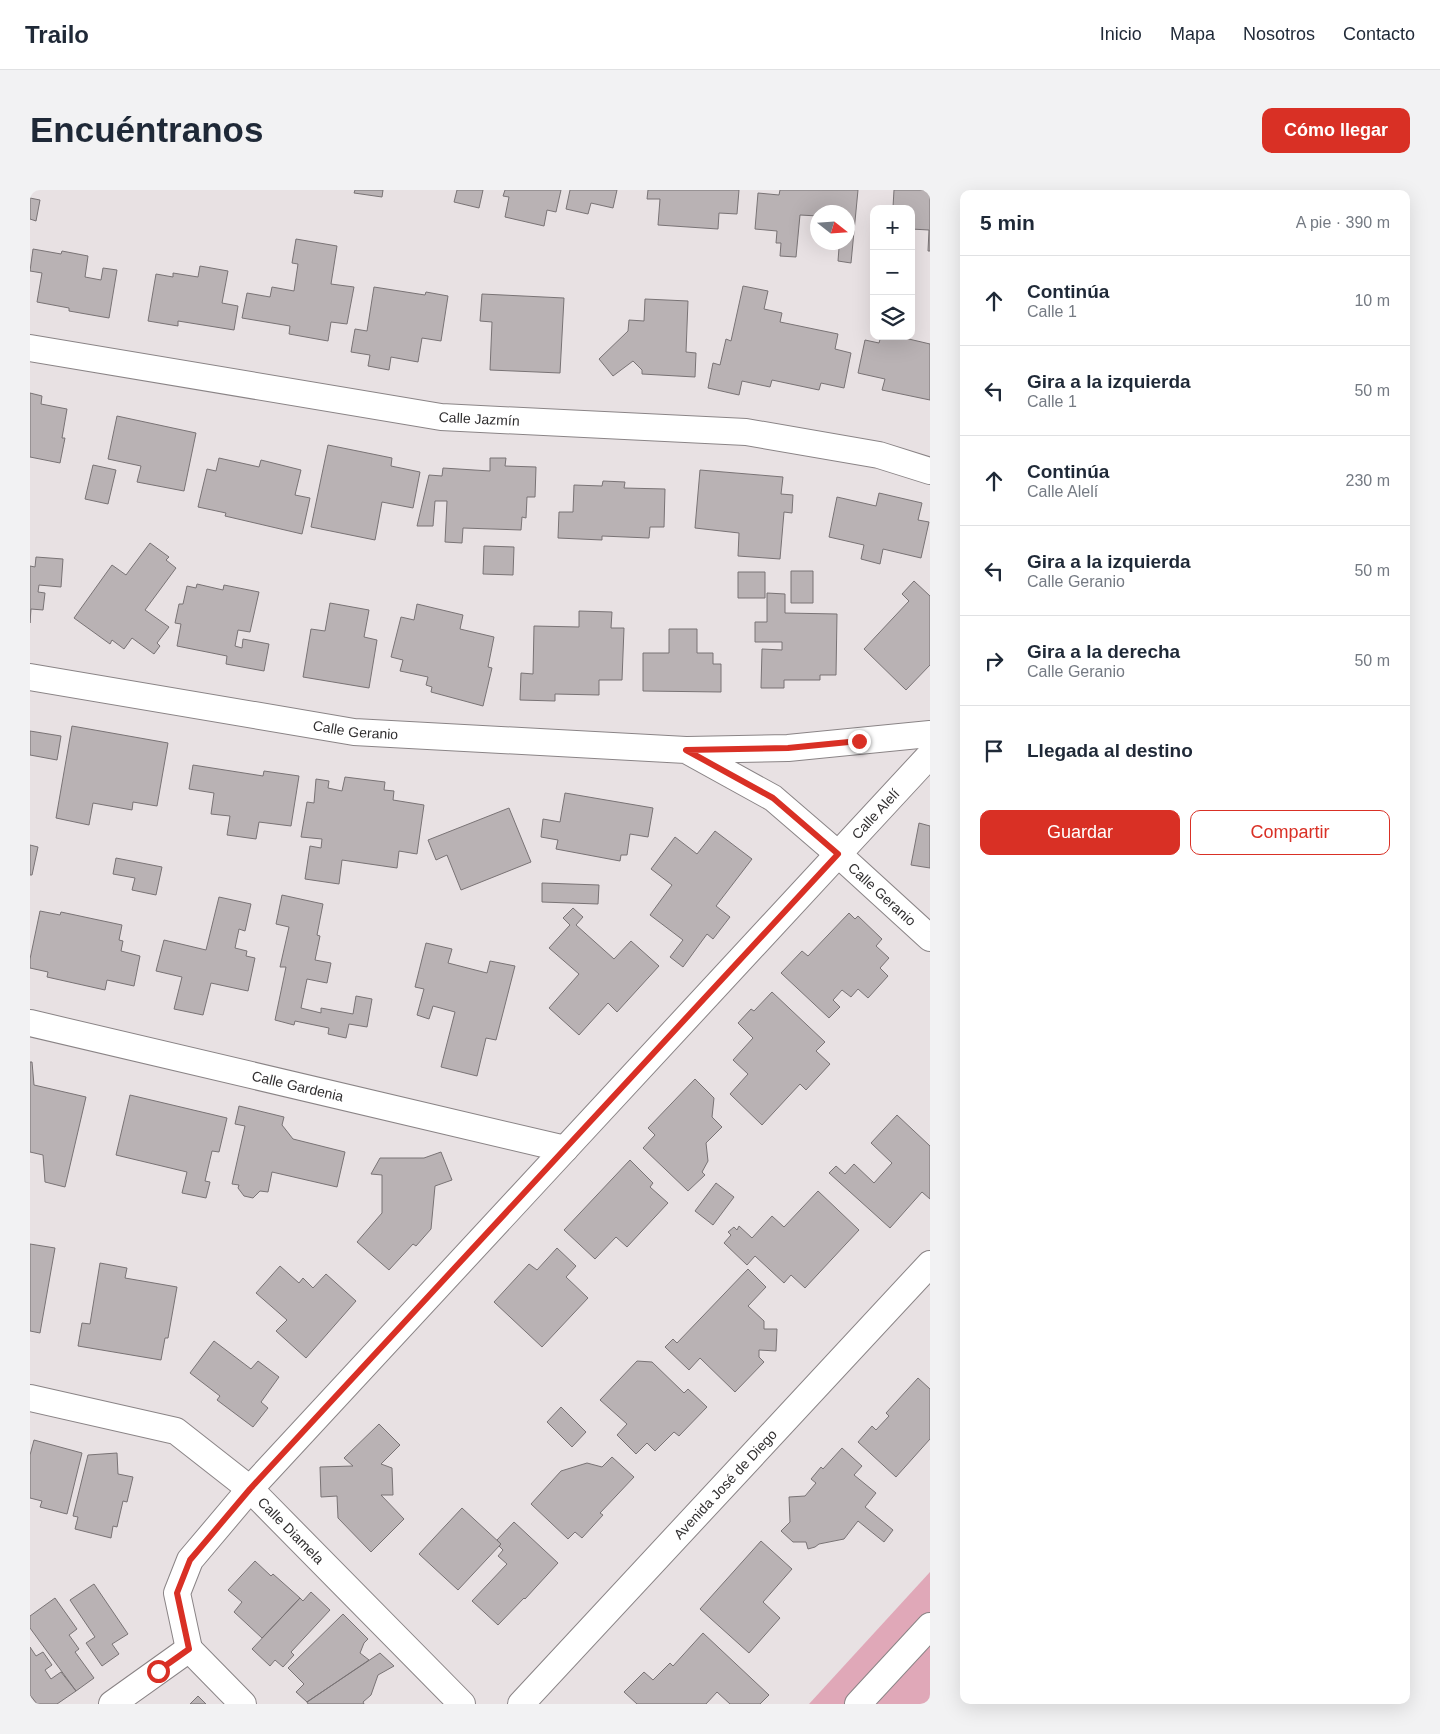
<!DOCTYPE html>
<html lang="es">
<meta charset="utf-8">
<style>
:root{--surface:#fff;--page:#f2f2f3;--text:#1f2937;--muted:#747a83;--line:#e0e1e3;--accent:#d93025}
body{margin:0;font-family:Arial,sans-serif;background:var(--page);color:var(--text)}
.controls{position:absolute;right:15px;top:15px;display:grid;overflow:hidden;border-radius:10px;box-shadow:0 5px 20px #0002}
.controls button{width:45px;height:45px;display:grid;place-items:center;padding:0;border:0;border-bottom:1px solid var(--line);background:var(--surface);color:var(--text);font:25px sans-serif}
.compass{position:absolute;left:780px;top:15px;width:45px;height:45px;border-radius:50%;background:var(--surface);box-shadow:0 5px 20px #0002;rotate:107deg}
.stop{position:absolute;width:15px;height:15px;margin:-11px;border:4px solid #d93025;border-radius:50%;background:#fff}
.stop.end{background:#d93025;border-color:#fff;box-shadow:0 1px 5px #0008}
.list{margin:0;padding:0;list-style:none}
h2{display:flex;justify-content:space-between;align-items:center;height:65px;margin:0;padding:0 20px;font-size:21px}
h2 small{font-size:16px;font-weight:400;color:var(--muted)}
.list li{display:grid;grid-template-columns:32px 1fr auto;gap:15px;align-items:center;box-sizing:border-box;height:90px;padding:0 20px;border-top:1px solid var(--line)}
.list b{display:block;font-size:19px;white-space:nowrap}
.list p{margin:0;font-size:16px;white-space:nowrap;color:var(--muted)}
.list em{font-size:16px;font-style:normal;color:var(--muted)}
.actions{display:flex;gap:10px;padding:15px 20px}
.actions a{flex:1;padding:11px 0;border:1px solid var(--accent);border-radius:10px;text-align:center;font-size:18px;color:var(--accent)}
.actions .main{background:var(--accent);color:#fff}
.icon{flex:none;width:28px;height:28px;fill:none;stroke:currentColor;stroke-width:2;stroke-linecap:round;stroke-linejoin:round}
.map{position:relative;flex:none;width:900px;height:1514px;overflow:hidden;border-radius:10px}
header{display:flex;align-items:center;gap:30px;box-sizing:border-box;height:70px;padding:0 25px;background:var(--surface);border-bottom:1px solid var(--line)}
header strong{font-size:24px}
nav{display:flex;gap:28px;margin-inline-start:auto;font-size:18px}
.intro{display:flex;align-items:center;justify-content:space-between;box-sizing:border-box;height:120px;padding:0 30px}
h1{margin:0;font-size:35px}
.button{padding:12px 22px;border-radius:10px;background:var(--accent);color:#fff;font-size:18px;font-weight:700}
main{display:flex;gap:30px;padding:0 30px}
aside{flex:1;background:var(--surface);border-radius:10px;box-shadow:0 5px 20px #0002}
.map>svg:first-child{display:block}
</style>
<header>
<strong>Trailo</strong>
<nav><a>Inicio</a><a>Mapa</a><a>Nosotros</a><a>Contacto</a></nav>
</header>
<div class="intro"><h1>Encuéntranos</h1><a class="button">Cómo llegar</a></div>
<main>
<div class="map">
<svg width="900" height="1514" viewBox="0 0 900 1514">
<rect width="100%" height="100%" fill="#e8e1e3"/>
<path fill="#e0a8b8" d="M900 1382V1514H779Z"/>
<path fill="#b9b2b4" stroke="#797375" d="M325 0H353L352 7 324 3Z
M427 0H453L449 18 424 12Z
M475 0H531L526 22 517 20 514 36 475 27 479 7 473 6Z
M540 0H587L583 18 561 13 558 24 536 19Z
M618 0H709L707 24 689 23 688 39 628 35 630 9H617Z
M750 0H828L821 73 808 71 809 58 800 57V52H818V22H788V26L770 25 766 67 750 66 751 53H746L747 41 725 39 728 3 749 5Z
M864 0H900V61H898L899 40 881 39V19H858V17H863Z
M0 8 10 10 6 31 0 29Z
M266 49 307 56 301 94 324 97 317 134 301 132 298 151 259 144 260 136 212 128 217 103 240 107 242 97 264 101 268 74 262 73Z
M3 59 31 64 32 61 58 66 55 87 71 90 73 78 87 80 79 128 39 121V118L7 112 12 83 0 81Z
M170 76 198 81 192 113 208 116 204 140 148 131V136L118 131 126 84 143 87V83L168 87Z
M713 96 738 101 734 119 752 123 750 132 808 144 805 159 821 163 814 198 791 193 789 200 742 190 740 197 712 191 709 205 678 198 683 173 690 175 696 149 701 151Z
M344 97 395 105 396 102 418 106 411 151 392 148 388 172 361 167 359 180 338 176 340 165 321 162 325 139 337 141Z
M452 104 534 108 530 183 460 180 462 132 450 131Z
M615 109 658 111 656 162 666 163 665 187 612 184V180L603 171 583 186 569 169 598 141 599 130 614 131Z
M851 146H866L900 154V210L852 200 855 189 828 183 835 150 849 153Z
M0 203 12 206 11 214 37 219 32 248H35L30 273 0 267Z
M87 226 166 243 154 301 107 292 111 276 78 269Z
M298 255 362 268 361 276 390 282 383 318 352 312 345 350 281 337Z
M189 268 229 277 231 270 271 280 265 305 280 308 272 344 195 326 196 323 168 317 177 279 186 281Z
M460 268H476L475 276 506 277 505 307H497L496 328 492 327 491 340 433 338 432 353 415 352 417 311H405L403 336H387L399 285 412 286 413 278 460 281Z
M63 275 86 280 78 314 55 309Z
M670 280 753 287 751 304 763 305 762 323 754 322 750 369 708 366 709 343 665 338Z
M573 291 595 292 594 298 635 299 634 337H620L619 348 572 346V350L528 348 529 322H543L544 295 572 296Z
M849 303 892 313 888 330 899 332 891 368 853 359 850 374 831 369 834 355 799 347 807 307 846 316Z
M120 353 139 367 136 370 146 378 115 420 139 437 127 453 130 456 124 464 102 448 94 459 82 450 80 454 44 428 82 375 96 385Z
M454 356 484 357 483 385 453 384Z
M6 367 33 369 31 397 9 395 8 402 15 403 13 420 1 419 0 433V376L5 377Z
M761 381H783V413H761Z
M708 382H735V408H708Z
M884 391 900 406V475L876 500 834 459 879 411 872 404Z
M167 394 193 400 194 395 229 402 220 442 208 440 205 456 212 458 213 449 239 454 234 481 196 474 197 466 147 456 151 434 145 433 149 414H153L157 396 166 398Z
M737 403 755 404V423L807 424 806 485H790V490H754V498H731L732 459 752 460V452H725V432H737Z
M300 413 339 420 334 447 347 450 339 498 273 487 281 439 295 441Z
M387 414 433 425 430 439 464 447 458 477 462 478 453 516 401 502 402 497 396 495 398 487 370 481 373 470 361 467 371 427 384 430Z
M549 421 582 422 581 438H594L592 490H569V505L525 504V511L490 510 491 483 503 484 504 436 549 437Z
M639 439H667V463H683V474H691V502L613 501V463H639Z
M42 536 138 553 127 616 103 612 102 620 63 613 59 635 26 628Z
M0 541 31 546 27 570 0 565Z
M163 575 233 586 234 581 269 586 261 636 229 632 226 649 197 645 200 626 181 624 184 603 159 599Z
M315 587 355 592 354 600 364 601 363 610 394 615 387 664 369 661 367 678 312 670 309 694 275 689 280 656 291 658 292 649 271 647 277 612 284 613 286 589 299 591 298 598 312 601Z
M535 603 623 618 618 647 600 644 597 665H591L590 671 526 659 528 650 511 647 513 629 530 632Z
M479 618 501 672 431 700 417 665 406 670 398 650Z
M889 633 900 636V678L881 675Z
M685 641 722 669 686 716 700 727 683 749 677 744 653 777 640 767 653 750 620 725 642 695 621 679 645 647 667 664Z
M0 655 8 657 2 685H0Z
M86 668 132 677 126 705 102 700 105 688 83 684Z
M512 693 569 695 568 714 512 712Z
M252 705 293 714 287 745 290 746 285 770 301 773 297 793 277 789 271 818 291 823V818L323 824 326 806 342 809 337 837 319 834 316 848 298 844 299 838 265 831 264 835 245 830 256 777H250L259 737 246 734Z
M189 707 221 714 215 741 209 739 205 758 217 761 216 766 225 768 218 801 181 793 173 825 144 819 152 787 126 781 134 750 176 760Z
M543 718 553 727 546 735 584 769 601 751 629 776 587 822 578 813 549 845 519 818 549 784 519 758 540 735 533 728Z
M10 721 30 725 31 722 92 735 89 750 93 751 91 761 110 766 104 796 77 790 75 800 17 787 18 782 0 778V769Z
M819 723 825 729 828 726 852 749 846 756 859 768 850 778 858 786 838 808 828 799 821 807 812 800 803 810 810 817 799 828 751 783 772 761 778 766Z
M396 753 422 759 418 773 457 783 460 771 485 776 466 850 456 848 447 886 411 877 425 822 403 816 399 829 387 825 394 799 385 797Z
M742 802 795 852 786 861 800 874 776 900 770 894 732 935 700 904 718 884 703 870 723 848 708 833 721 819 724 821Z
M0 872H2L4 895 56 907 35 997 15 992 13 965 0 962Z
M665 889 684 908 682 927 692 937 676 953 678 971 672 982 675 985 658 1001 613 958 625 945 618 938Z
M100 905 197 928 189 962 182 961 175 991 180 992 176 1008 152 1003 157 982 86 965Z
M209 916 254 927 252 935 263 949 315 962 307 997 242 982 238 1002 230 1001 223 1008 214 1006 208 998 209 995 202 994 215 936 205 934Z
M867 925 900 956V1009L892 1002 860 1038 799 983 806 976 815 984 824 974 844 993 862 973 841 953Z
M411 962 422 990 405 996 401 1039 386 1056 383 1054 359 1080 327 1052 352 1023V985L341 984 350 968H394Z
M600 970 623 993 620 997 638 1013 597 1057 586 1047 565 1069 534 1040Z
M686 993 704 1007 683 1035 665 1021Z
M788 1001 829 1040 775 1098 761 1085 754 1093 725 1066 717 1075 694 1053 701 1045 698 1042 704 1037 707 1040 709 1036 722 1048 742 1026 754 1037Z
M0 1054 25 1058 10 1143 0 1141Z
M527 1058 546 1076 536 1087 558 1108 512 1157 464 1112 499 1074 507 1080Z
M70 1073 97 1078 95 1088 147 1097 138 1148H135L131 1170 48 1156 52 1133 60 1134Z
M250 1076 269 1093 273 1088 283 1098 296 1084 326 1111 276 1168 246 1141 257 1130 226 1103Z
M718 1079 736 1097 718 1116 734 1131V1139H747L746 1161 729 1160V1167L734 1172 705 1202 670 1168 659 1180 635 1157 643 1149 647 1153Z
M184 1151 221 1179 228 1171 249 1187 231 1212 238 1218 223 1237 187 1210 190 1206 160 1183Z
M607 1171 622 1172 654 1203 658 1199 677 1217 649 1246 644 1242 625 1261 617 1253 606 1264 587 1245 597 1234 570 1210Z
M888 1188 900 1199V1249L866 1287 828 1252 842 1236 846 1240 859 1226 856 1223Z
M531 1217 556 1242 542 1257 517 1232Z
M349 1234 370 1255 351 1274 362 1278 363 1305H351L374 1329 341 1362 308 1328 307 1306 291 1307 290 1277 323 1276 314 1268Z
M4 1250 52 1263 37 1324 10 1317 12 1311 0 1308V1265Z
M812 1258 832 1276 824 1285 846 1303 835 1317 863 1340 854 1352 828 1331 814 1349 789 1354 785 1357 778 1359 776 1352H763L751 1341 760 1332 759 1307 775 1306 786 1293 781 1289 791 1277 793 1279Z
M87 1263 88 1284 103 1287 97 1312 93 1311 87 1337 83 1336 81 1348 45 1339 48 1327 43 1326 58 1265Z
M582 1267 604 1287 570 1323 573 1325 552 1348 545 1342 538 1349 501 1314 531 1281 557 1273 572 1277Z
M432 1318 471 1354 428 1400 389 1364Z
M484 1332 528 1373 495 1409 494 1408 468 1435 442 1411 477 1374 468 1366 473 1360 469 1356 471 1354 467 1350Z
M731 1351 762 1379 733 1412 750 1428 719 1463 670 1419Z
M225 1371 241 1386 243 1384 270 1408 232 1448 204 1422 212 1412 198 1400Z
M64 1394 98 1444 82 1454 89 1464 72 1476 56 1453 65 1447 40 1410Z
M281 1402 300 1420 261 1462 264 1465 253 1477 245 1470 240 1476 222 1459 270 1408 273 1411Z
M25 1408 47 1439 39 1445 49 1459 45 1462 64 1488 46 1501 0 1438V1426Z
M313 1424 338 1449 334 1453 330 1463 339 1470 277 1512 266 1502 274 1494 258 1478Z
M673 1443 739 1505 730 1514H700L687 1502 676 1514H607L594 1502 614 1482 623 1490 640 1473 643 1476Z
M0 1457 6 1466 13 1462 22 1475 15 1480 21 1489 31 1482 46 1501 27 1514H7L0 1505Z
M350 1463 364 1476 348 1485 341 1505 333 1512 334 1514H278L277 1512Z
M168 1506 176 1514H160Z"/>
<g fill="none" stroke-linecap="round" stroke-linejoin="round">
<defs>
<g id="minor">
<path id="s1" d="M0 158 411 227 716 242 849 265 900 281"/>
<path id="s2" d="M0 487 324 542 656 560 743 608 808 664 900 748"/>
<path d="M657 560 758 558 900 544"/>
<path id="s3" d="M0 833 535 959"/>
<path id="s4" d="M0 1208 146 1241 220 1299 432 1514"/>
<path id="s5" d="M159 1459 147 1403 160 1370 220 1299 900 565"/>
<path d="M159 1459 213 1514"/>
<path d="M82 1514 159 1459"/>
<path id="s6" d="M491 1514 900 1074"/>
<path d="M828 1514 900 1436"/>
</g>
</defs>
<use href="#minor" stroke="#8a8486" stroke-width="28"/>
<use href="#minor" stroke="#fff" stroke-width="26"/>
</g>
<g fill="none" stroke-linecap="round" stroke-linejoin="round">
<path stroke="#d93025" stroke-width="6" d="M128 1481 159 1459 147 1403 160 1370 220 1299 808 664 743 608 656 560 758 558 829 551"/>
</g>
<g text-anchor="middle" stroke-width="4" stroke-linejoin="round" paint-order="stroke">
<g font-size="14" fill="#302e2f" stroke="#f5eff0">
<text dy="5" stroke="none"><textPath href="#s1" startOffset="455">Calle Jazmín</textPath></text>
<text dy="5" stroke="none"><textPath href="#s2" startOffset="330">Calle Geranio</textPath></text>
<text dy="5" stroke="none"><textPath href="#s5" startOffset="1106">Calle Alelí</textPath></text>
<text dy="5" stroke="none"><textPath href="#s2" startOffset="906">Calle Geranio</textPath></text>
<text dy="5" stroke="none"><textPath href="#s3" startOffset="275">Calle Gardenia</textPath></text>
<text dy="5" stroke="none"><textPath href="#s6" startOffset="300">Avenida José de Diego</textPath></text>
<text dy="5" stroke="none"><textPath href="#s4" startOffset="302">Calle Diamela</textPath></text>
</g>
</g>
</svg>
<div class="controls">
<button>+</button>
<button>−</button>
<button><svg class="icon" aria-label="layers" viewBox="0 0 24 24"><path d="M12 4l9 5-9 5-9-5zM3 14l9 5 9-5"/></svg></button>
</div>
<svg class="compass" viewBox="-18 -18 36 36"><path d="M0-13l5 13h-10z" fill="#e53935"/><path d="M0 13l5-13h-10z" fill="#747a83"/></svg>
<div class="stop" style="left:128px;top:1481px"></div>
<div class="stop end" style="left:829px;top:551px"></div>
</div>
<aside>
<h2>5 min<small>A pie · 390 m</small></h2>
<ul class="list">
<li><svg class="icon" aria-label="ahead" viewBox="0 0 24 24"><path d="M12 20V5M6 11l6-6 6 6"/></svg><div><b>Continúa</b><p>Calle 1</p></div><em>10 m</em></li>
<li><svg class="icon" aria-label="left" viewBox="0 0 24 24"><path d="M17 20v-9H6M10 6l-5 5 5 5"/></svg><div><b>Gira a la izquierda</b><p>Calle 1</p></div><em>50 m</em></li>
<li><svg class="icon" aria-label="ahead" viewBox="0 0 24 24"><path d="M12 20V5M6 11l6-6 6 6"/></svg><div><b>Continúa</b><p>Calle Alelí</p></div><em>230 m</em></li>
<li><svg class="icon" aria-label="left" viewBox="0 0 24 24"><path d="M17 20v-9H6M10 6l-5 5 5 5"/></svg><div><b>Gira a la izquierda</b><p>Calle Geranio</p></div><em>50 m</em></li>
<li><svg class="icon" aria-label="right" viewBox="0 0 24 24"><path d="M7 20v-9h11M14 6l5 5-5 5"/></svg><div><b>Gira a la derecha</b><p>Calle Geranio</p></div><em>50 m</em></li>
<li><svg class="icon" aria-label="arrive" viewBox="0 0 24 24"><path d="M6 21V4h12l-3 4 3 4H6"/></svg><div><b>Llegada al destino</b></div></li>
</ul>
<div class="actions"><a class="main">Guardar</a><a>Compartir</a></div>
</aside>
</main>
